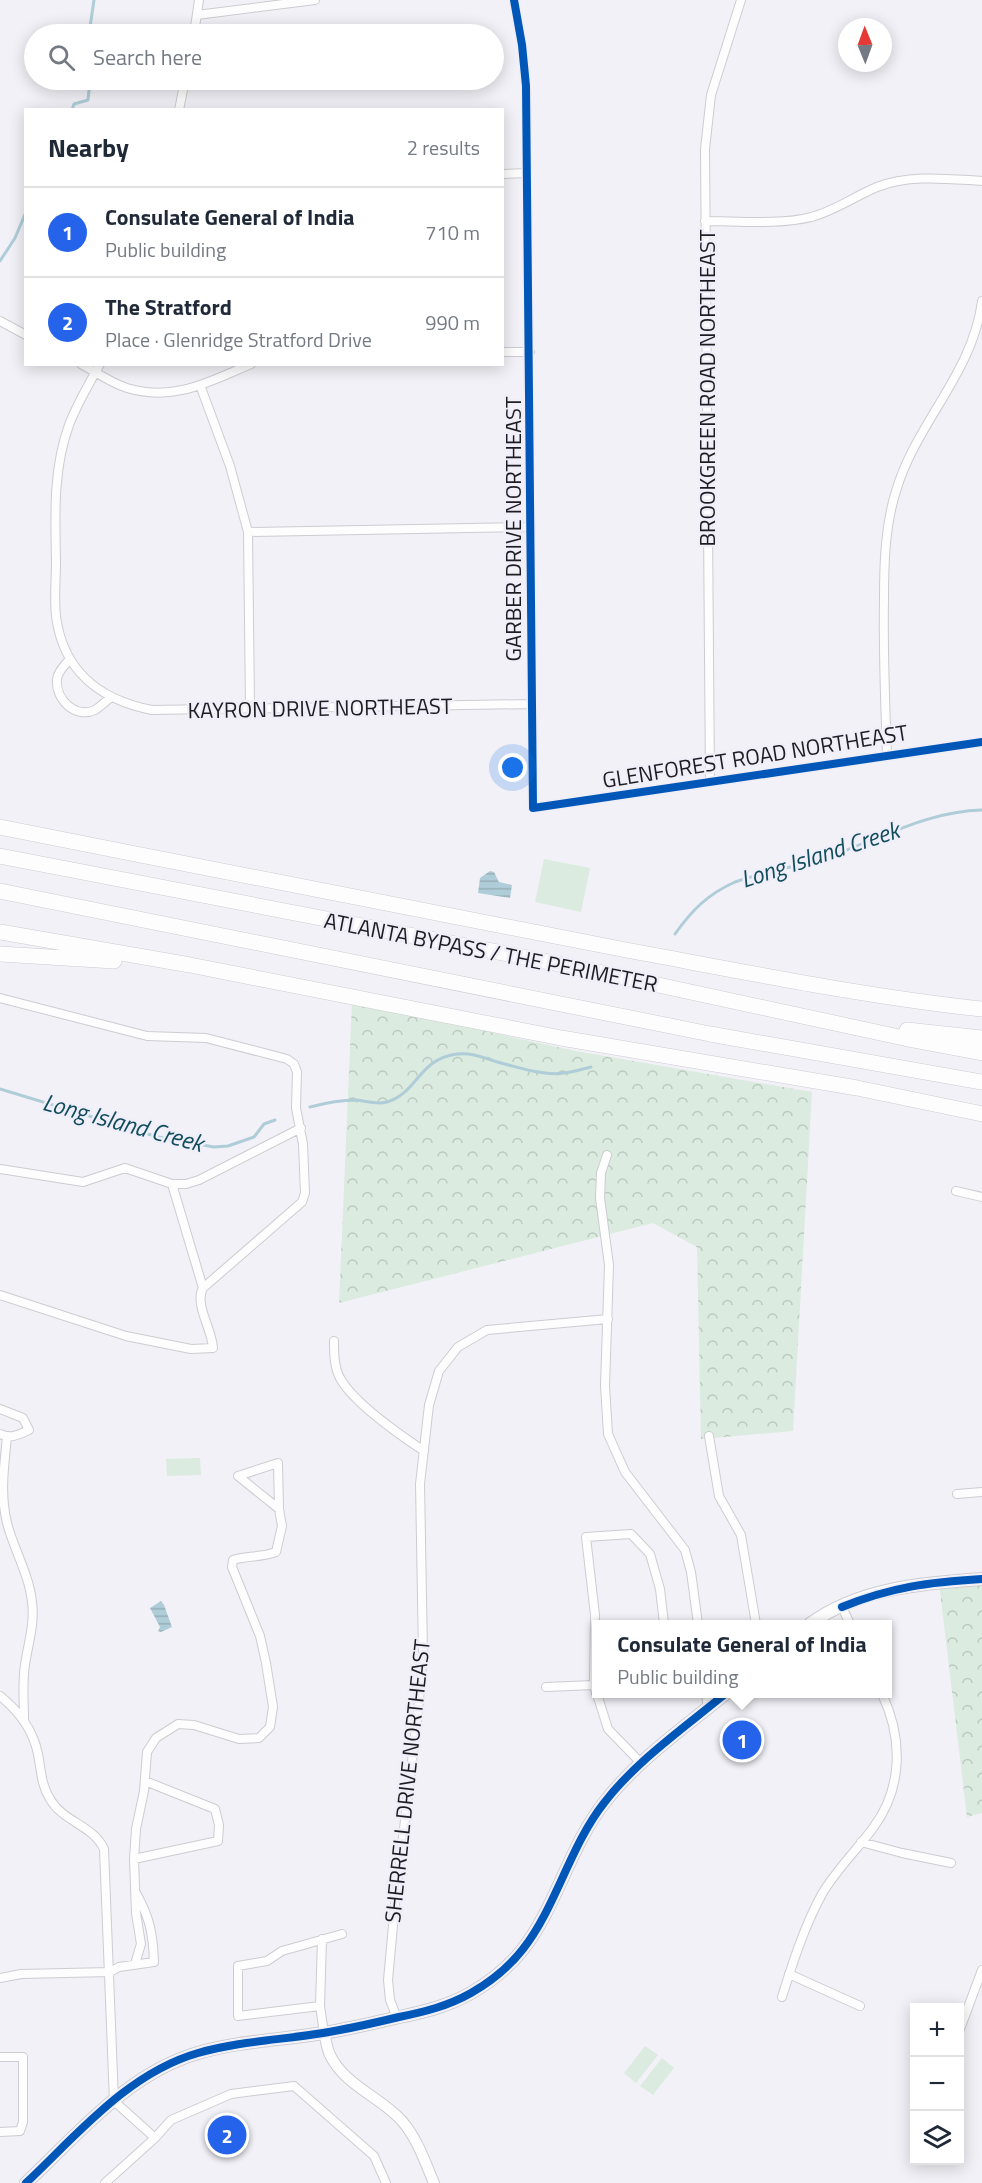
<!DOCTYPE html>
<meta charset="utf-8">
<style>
:root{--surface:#fff;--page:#f2f2f3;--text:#1f2937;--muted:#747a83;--line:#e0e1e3;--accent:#2563eb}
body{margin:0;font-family:"Titillium Web",sans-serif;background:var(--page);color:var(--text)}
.controls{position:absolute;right:18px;bottom:18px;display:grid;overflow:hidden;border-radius:0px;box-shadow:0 3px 15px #0003}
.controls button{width:54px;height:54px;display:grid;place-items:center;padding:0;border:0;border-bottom:2px solid var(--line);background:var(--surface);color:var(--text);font:30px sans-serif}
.compass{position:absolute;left:838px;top:18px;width:54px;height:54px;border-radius:50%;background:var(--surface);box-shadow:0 3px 15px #0003;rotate:359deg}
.you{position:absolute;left:513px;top:768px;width:21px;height:21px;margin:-15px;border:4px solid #fff;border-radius:50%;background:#1a73e8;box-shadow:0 0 0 9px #1a73e833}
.badge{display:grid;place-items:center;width:39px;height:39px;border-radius:50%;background:var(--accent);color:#fff;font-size:20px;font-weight:700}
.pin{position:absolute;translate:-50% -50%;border:3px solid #fff;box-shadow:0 2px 6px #0006}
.popup{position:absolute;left:592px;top:1620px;width:300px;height:78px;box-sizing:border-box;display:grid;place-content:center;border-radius:0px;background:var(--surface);filter:drop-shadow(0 2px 4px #0005);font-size:20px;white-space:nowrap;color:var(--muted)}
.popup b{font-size:22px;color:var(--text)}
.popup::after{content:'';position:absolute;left:50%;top:100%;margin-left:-12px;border:12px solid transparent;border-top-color:var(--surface)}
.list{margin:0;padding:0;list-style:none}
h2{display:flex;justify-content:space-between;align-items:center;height:78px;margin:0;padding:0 24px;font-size:26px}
h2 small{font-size:20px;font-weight:400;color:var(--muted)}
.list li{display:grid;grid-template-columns:39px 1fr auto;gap:18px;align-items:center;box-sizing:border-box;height:90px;padding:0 24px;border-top:2px solid var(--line)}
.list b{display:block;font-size:22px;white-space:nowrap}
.list p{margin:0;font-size:20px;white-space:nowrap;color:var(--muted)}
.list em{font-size:20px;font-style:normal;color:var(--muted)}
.icon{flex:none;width:33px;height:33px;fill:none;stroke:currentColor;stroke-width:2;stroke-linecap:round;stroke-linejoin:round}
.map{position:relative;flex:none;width:982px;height:2183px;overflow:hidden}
.search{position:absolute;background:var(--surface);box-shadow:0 3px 15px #0003;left:24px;top:24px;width:480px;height:66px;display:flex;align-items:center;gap:15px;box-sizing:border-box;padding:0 21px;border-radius:33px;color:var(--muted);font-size:22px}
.panel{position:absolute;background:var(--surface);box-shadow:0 3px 15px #0003;left:24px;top:108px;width:480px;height:258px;border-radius:0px}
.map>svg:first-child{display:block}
</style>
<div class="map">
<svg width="982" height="2183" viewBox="0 0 982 2183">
<defs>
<pattern id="forest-crowns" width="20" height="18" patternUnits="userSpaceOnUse" patternTransform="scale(1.5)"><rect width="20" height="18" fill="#dbebdf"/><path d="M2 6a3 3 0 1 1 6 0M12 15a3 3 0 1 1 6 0" fill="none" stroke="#bcc9bf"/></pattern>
<pattern id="water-rules" width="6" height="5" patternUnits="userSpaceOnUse" patternTransform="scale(1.5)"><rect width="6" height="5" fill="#afcdd8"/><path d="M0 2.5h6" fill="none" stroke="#96afb9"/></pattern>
</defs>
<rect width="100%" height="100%" fill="#f2f1f7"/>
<path fill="url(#forest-crowns)" d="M352 1002 576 1051 812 1092 793 1431 701 1439 697 1247 653 1223 339 1303Z
M939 1583 982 1586V1813L967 1817Z"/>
<path fill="#dbebdf" d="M544 859 590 868 581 912 535 902Z
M200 1458 201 1475 167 1476 166 1459Z
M645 2046 658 2055 636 2083 624 2073Z
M662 2058 674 2068 653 2095 640 2086Z"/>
<path fill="url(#water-rules)" d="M490 871 494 872 499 882 512 885 510 898 478 893 480 878Z
M161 1601 164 1605 172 1627 161 1632 158 1631 160 1627 150 1608Z"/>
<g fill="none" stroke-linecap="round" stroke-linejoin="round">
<path stroke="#afcdd8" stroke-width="3" d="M89 34 94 0
M72 110 74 104 88 100 90 80
M0 261 15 238 26 212
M675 934C692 910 708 894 735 882 767 871 801 866 833 855 882 838 929 811 982 810
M0 1089 158 1137 214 1147 228 1146 254 1137 264 1124 275 1120
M310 1107C325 1103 340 1100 356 1100 367 1101 376 1105 387 1102 418 1093 418 1059 457 1054 474 1052 485 1059 501 1063 521 1068 544 1076 564 1073 573 1072 582 1069 591 1067"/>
<defs>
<path id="minor" d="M514 0 522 45 526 86 533 808 982 742
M197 15 315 0
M194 34 199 0
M179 110 185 80
M502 174 527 173
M705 221C736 221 782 225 811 217 835 211 855 196 877 187 910 174 948 179 982 181
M0 321 26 335
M502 352H530
M81 364C96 372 111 383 127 388 174 402 208 382 251 364
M100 364C89 384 77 404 69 425 53 469 55 515 56 561 56 579 54 598 56 616 63 671 100 700 152 710L532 704
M200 385 230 466 248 532 250 709
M248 532 531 527
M70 659C65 665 58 671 57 679 55 699 75 719 95 710 100 707 106 701 110 698
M887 755C885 703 883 651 884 599 884 563 885 526 896 491 916 423 973 373 982 301
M710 781 705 149 711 95 741 0
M0 998 147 1036 206 1038 287 1059 294 1064 297 1072 296 1108 303 1144 305 1193 302 1202 203 1288
M607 1155 601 1173 600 1198 609 1265 605 1386 608 1434 625 1472 685 1550 691 1572 698 1624
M0 1169 83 1182 125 1168 172 1184H186L199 1180 301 1128
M956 1191 982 1197
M0 1295 126 1336 191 1349 213 1348C212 1329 194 1304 203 1288L172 1184
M334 1341C334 1353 334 1367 340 1378 353 1402 400 1435 424 1451
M0 1409 23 1418 29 1430C18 1435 11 1439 0 1434
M709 1436 719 1496 741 1535 756 1624
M7 1437C4 1467 0 1494 7 1523 14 1550 29 1574 32 1602 35 1623 28 1644 25 1665 22 1683 24 1702 24 1720
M238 1476 278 1463 279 1509
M957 1494 982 1492
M842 1607 850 1624
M546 1687 594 1685
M596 1693 594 1685 595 1615 586 1537 631 1534 650 1554 660 1589 664 1624
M597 1694 608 1729 642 1764
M706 1694 708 1708
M0 1696C19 1711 33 1730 38 1754 41 1769 41 1785 50 1799 63 1822 93 1825 104 1849L114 2101 155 2138
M861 1842 902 1853 951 1863
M134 1859 218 1841 219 1825 215 1809 145 1781
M322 1939 320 2006 324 2033
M135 1964 141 1944 136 1913 134 1859 136 1829 144 1791 147 1752 156 1738 178 1724 194 1725 239 1739 259 1738 270 1727 273 1707 266 1663 260 1636 232 1567 233 1560C248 1555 260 1558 276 1552L282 1526 279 1509 238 1476
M789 1974 860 2006
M0 1978 21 1974 110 1972 119 1967 154 1962C153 1934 150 1918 136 1893
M782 1997C793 1962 804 1927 822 1894 836 1870 856 1851 873 1828 903 1788 903 1738 882 1694
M320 2006 238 2016V1966L267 1961 282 1951 342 1934
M397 2018 390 2000 388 1980 395 1904 418 1711 423 1653 420 1484 429 1405 439 1371 458 1347 487 1330 608 1319
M960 2029 982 1970
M0 2057H23V2122L20 2131 0 2132
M105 2183 155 2138 171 2120 231 2094 294 2086 374 2156 386 2183"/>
<path id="tertiary" d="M324 2033C326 2040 327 2049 330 2055 345 2086 381 2097 402 2121 417 2138 425 2162 434 2183"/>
<path id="secondary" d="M810 1624C859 1588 923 1583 982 1579
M26 2183C77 2135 128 2073 198 2053 239 2041 281 2040 323 2033 348 2029 374 2023 399 2017 424 2012 448 2006 471 1993 490 1982 509 1967 523 1949 556 1907 570 1846 604 1803 635 1762 685 1727 725 1694"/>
<path id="motorway" d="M0 827C207 868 414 910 621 949 741 971 861 996 982 1009
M0 856 575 967 913 1040 982 1053
M0 891 710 1034 982 1082
M0 932 190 965 561 1038 857 1088 982 1114
M0 954 114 961
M907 1030 982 1038"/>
</defs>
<use href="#minor" stroke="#cdccd1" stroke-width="10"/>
<use href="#tertiary" stroke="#cdccd1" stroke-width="12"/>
<use href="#secondary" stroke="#cdccd1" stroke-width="14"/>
<use href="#motorway" stroke="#cdccd1" stroke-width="16"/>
<use href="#minor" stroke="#fdfdfe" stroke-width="8"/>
<use href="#tertiary" stroke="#fdfdfe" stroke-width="10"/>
<use href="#secondary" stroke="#fdfdfe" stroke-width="12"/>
<use href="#motorway" stroke="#fdfdfe" stroke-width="15"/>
<defs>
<path id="cycleway" d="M514 0 522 45 526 86 533 808 982 742
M842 1607C891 1587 930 1582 982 1579
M26 2183C77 2135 128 2073 198 2053 239 2041 281 2040 323 2033 348 2029 374 2023 399 2017 424 2012 448 2006 471 1993 490 1982 509 1967 523 1949 556 1907 570 1846 604 1803 635 1762 685 1727 725 1694"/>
</defs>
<use href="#cycleway" stroke="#f0eff9" stroke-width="11"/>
<use href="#cycleway" stroke="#0057b8" stroke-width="8"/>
</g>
<g text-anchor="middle" stroke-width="5" stroke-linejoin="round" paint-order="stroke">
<g font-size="22" fill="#1d1c20" stroke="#f0eff9">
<text transform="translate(707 388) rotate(-90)" y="8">BROOKGREEN ROAD NORTHEAST</text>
<text transform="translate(513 529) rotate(-90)" y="8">GARBER DRIVE NORTHEAST</text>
<text transform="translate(320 708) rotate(-1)" y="8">KAYRON DRIVE NORTHEAST</text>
<text transform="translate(755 756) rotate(-9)" y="8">GLENFOREST ROAD NORTHEAST</text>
<text transform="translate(491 952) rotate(11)" y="8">ATLANTA BYPASS / THE PERIMETER</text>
<text transform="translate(407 1781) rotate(-84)" y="8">SHERRELL DRIVE NORTHEAST</text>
</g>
<g font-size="24" font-style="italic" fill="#0f4c5c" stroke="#f0eff9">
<text transform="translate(820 855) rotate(-18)" y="8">Long Island Creek</text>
<text transform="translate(123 1123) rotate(15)" y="8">Long Island Creek</text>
</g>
</g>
</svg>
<div class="controls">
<button>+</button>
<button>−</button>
<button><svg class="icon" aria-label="layers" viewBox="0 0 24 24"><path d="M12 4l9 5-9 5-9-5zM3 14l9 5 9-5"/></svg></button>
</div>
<svg class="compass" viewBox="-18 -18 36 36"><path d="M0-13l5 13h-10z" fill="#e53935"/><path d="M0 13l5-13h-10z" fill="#747a83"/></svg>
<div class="you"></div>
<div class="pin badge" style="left:742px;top:1740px">1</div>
<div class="popup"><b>Consulate General of India</b>Public building</div>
<div class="pin badge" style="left:227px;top:2135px">2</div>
<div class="search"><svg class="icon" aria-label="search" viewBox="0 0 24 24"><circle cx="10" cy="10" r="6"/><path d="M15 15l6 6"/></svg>Search here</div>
<section class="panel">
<h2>Nearby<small>2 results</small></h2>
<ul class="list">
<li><span class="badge">1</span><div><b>Consulate General of India</b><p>Public building</p></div><em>710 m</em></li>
<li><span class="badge">2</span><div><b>The Stratford</b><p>Place · Glenridge Stratford Drive</p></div><em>990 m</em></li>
</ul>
</section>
</div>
